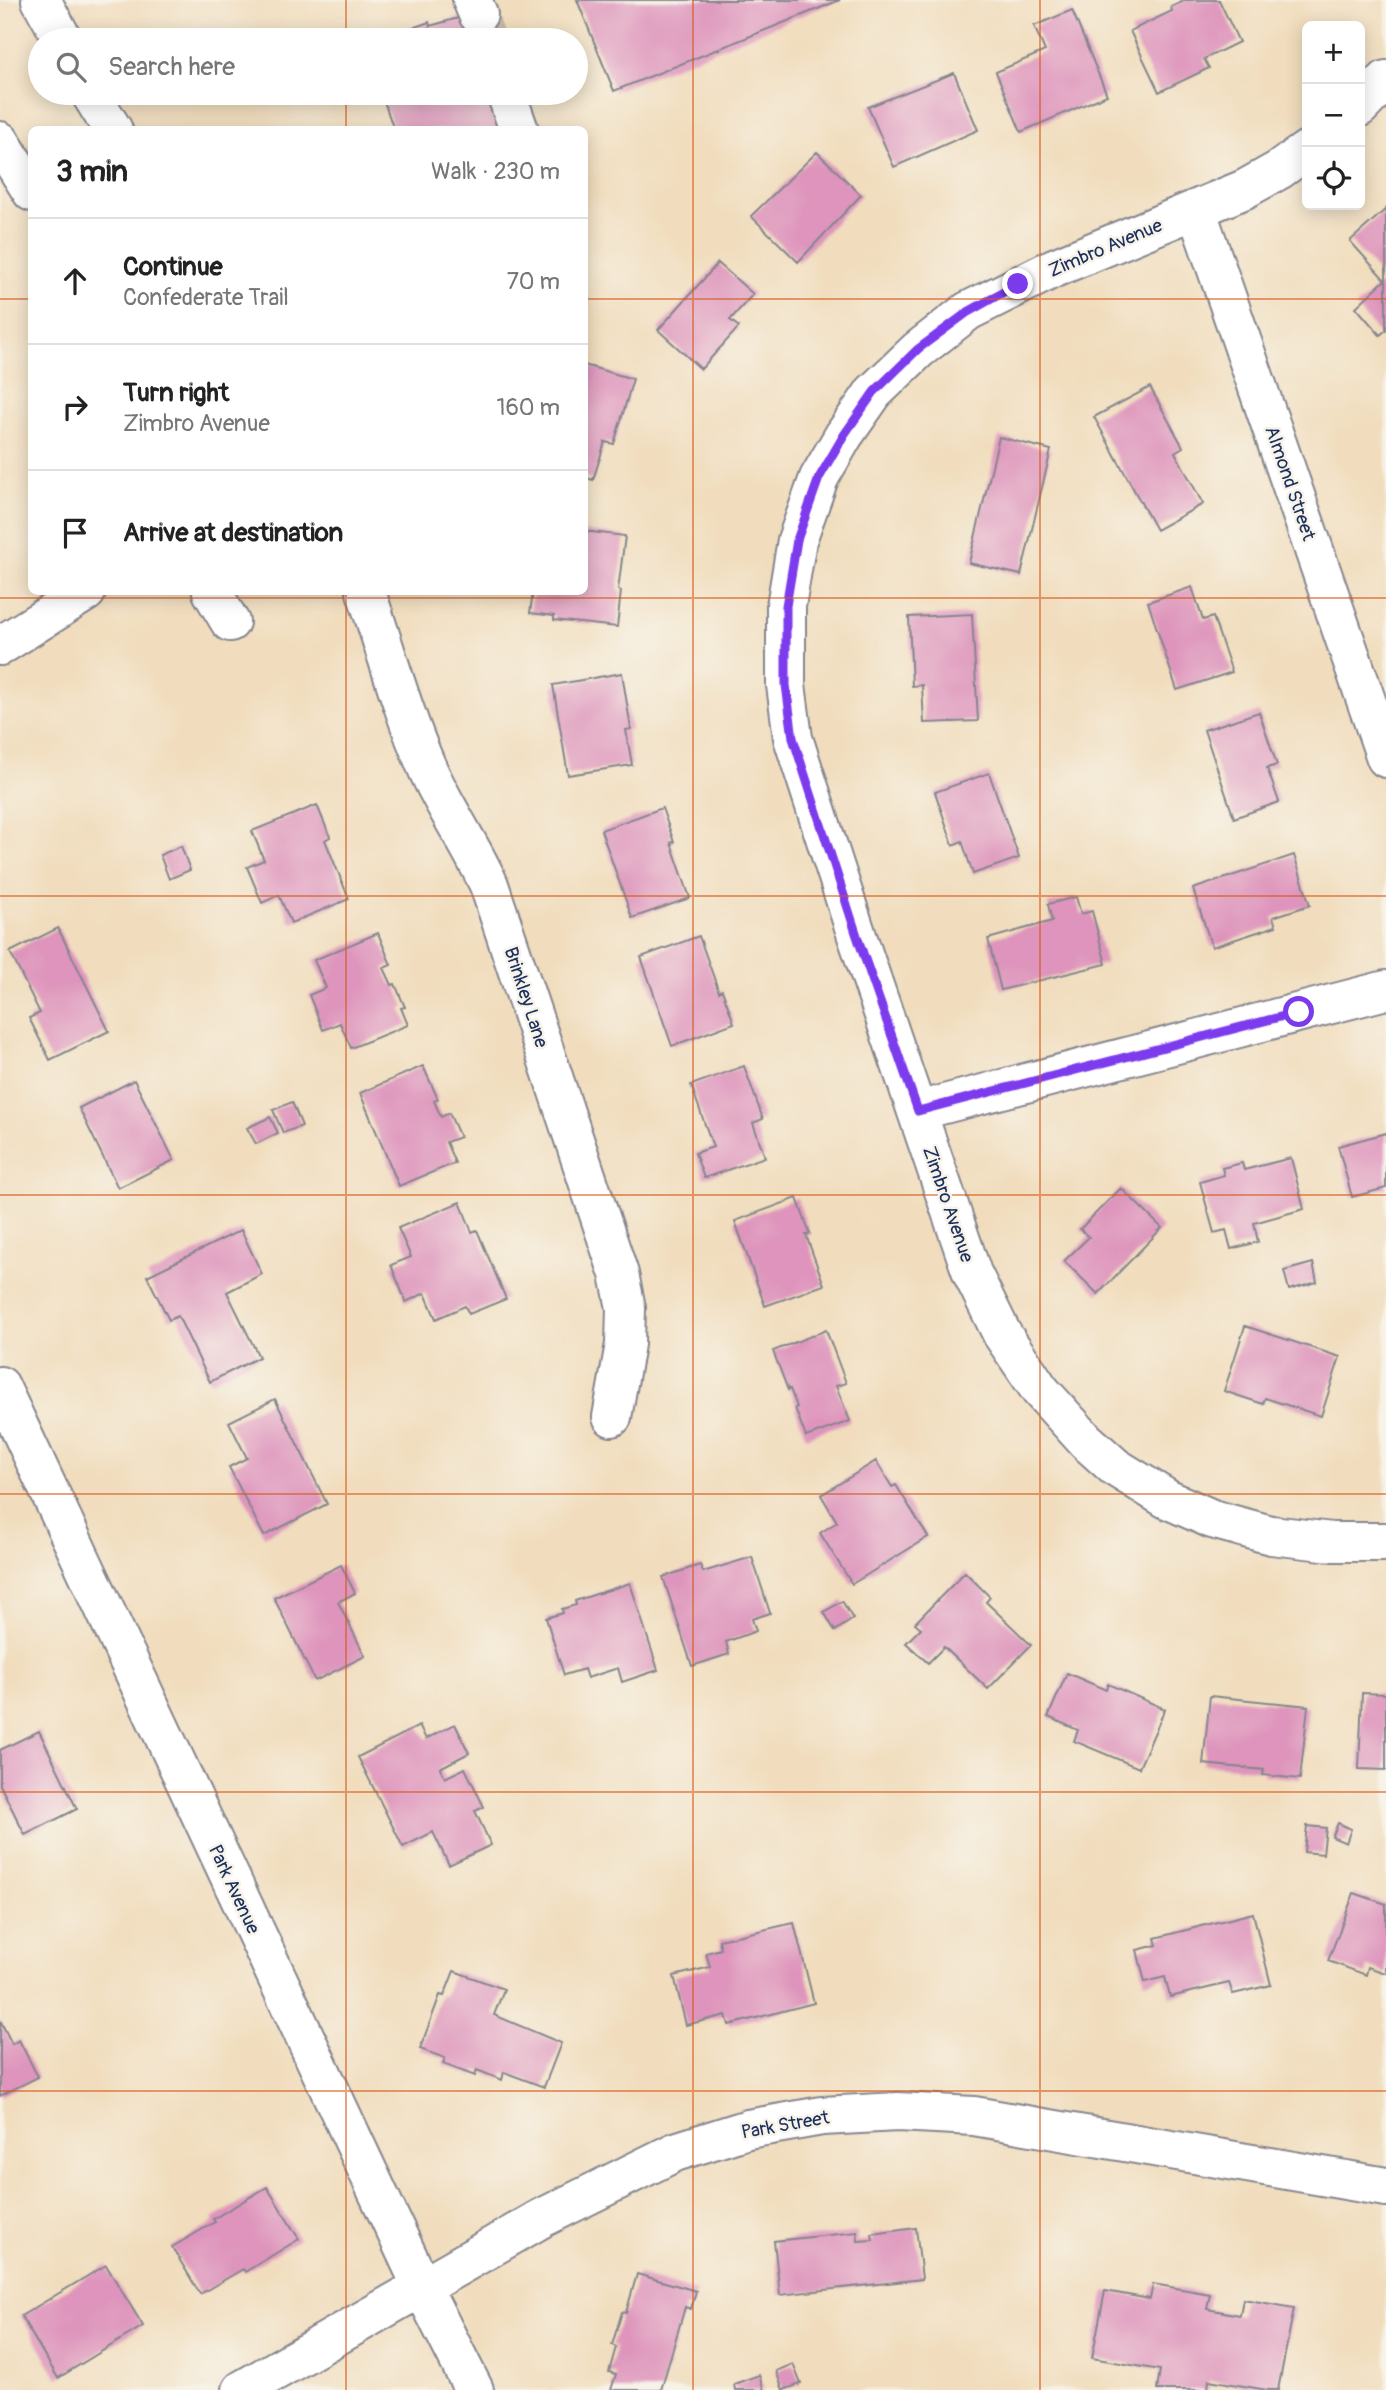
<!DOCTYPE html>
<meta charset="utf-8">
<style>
:root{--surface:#fff;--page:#f2f2f2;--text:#222;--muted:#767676;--line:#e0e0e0}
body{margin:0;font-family:Pangolin,sans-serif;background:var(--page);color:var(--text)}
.controls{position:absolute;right:21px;top:21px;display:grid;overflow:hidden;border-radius:10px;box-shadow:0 4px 18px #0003}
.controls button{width:63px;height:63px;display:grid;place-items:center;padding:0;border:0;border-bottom:2px solid var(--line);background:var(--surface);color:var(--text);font:35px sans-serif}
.stop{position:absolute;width:21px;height:21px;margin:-16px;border:5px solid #7c3aed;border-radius:50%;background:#fff}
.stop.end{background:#7c3aed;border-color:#fff;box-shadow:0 2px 7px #0008}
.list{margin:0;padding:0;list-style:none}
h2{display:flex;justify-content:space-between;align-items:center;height:91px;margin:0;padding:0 28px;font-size:30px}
h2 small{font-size:23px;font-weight:400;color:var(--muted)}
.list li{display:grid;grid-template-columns:46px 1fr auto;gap:21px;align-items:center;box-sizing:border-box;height:126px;padding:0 28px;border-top:2px solid var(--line)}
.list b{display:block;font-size:26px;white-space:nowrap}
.list p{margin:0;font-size:23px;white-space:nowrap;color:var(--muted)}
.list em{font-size:23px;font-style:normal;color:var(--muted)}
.icon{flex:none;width:38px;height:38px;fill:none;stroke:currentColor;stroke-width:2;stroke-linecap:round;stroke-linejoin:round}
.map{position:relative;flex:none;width:1386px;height:2390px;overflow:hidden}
.search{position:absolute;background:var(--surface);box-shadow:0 4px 18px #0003;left:28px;top:28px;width:560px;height:77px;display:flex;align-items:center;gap:18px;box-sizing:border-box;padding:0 24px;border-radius:38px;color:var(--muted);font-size:26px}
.panel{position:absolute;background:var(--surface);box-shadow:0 4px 18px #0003;left:28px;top:126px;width:560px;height:469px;border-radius:10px}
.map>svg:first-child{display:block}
</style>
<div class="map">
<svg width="1386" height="2390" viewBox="0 0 1386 2390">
<rect width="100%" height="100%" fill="#f7f3e8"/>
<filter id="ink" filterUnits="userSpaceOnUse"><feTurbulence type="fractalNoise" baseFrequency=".0143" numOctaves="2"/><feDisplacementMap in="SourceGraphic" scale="14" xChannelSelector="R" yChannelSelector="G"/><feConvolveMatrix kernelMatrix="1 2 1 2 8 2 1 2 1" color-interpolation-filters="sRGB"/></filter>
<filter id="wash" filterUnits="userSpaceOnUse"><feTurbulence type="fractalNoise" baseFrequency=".00686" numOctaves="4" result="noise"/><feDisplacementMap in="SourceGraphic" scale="28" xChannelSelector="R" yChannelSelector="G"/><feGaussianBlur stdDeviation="1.57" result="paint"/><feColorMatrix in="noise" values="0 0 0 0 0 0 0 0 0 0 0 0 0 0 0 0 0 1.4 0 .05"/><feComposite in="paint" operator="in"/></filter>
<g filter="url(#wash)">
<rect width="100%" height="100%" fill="#f1ddbd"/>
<g id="blocks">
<path fill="#de94bc" d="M577 0H840L614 91Z
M1186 0H1219L1239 42 1204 59 1209 68 1159 92 1130 31 1172 11 1171 7Z
M494 8 505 40H378L429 22 430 26Z
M1072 10 1107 95 1021 132 996 72 1045 51 1034 26Z
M954 73 978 130 894 167 868 107Z
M381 93H489L502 130H394Z
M817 152 861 195 798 262 751 216Z
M1386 209V330L1380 335 1356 307 1385 280 1350 241Z
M718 263 753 294 730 320 739 327 701 369 658 330Z
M584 365 633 379 614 444 605 442 593 480 584 477Z
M1150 387 1183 447 1175 452 1203 504 1156 530 1094 417Z
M999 437 1051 450 1021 575 969 563Z
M584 531 625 536 618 590 621 591 617 627 554 620V616L530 613 533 592H584Z
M1192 587 1203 620 1213 617 1232 672 1177 690 1148 602Z
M972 614 978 721 924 723 922 685 912 686 909 617Z
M622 673 631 729 626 730 632 765 568 775 553 685Z
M1259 712 1277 765 1267 768 1279 802 1234 818 1204 730Z
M989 773 1019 858 973 874 962 841 953 845 935 792Z
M317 805 330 837 325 840 349 899 291 923 279 895 262 903 247 867 264 860 252 831Z
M662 808 674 842 671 843 690 898 632 918 601 830Z
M181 846 190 870 169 879 160 855Z
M1294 855 1310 905 1273 917 1276 926 1212 947 1193 889Z
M1076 897 1081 914 1092 911 1106 964 1001 990 988 939 1052 921 1048 904Z
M58 928 109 1031 50 1060 29 1018 40 1013 10 952Z
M378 933 391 965 384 968 392 985 395 984 405 1007 401 1008 408 1025 351 1048 340 1023 323 1030 309 995 326 988 314 960Z
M699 936 719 992 722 990 734 1023 672 1046 641 957Z
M423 1066 438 1099 434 1101 441 1117 449 1113 460 1137 446 1142 455 1163 399 1186 360 1093Z
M744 1066 763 1119 753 1123 765 1157 704 1178 695 1153 713 1147 691 1085Z
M134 1080 174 1160 118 1188 79 1108Z
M292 1102 302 1126 283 1133 273 1110Z
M270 1117 278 1133 256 1144 247 1128Z
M1386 1133V1188L1352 1197 1338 1146Z
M1291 1158 1304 1209 1254 1223 1258 1242 1231 1249 1226 1230 1214 1233 1200 1182 1224 1175 1222 1168 1242 1163 1244 1170Z
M1121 1188 1162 1228 1098 1294 1064 1261 1089 1237 1080 1229Z
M797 1198 810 1234 806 1235 824 1285 765 1306 735 1221Z
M460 1202 472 1232 477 1230 506 1299 469 1314 465 1306 436 1319 425 1293 406 1302 391 1265 411 1257 398 1228Z
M241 1230 262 1274 227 1292 259 1357 210 1382 178 1316 169 1320 147 1276Z
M1313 1263 1317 1282 1289 1290 1284 1271Z
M1245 1326 1340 1357 1321 1416 1265 1398 1263 1404 1224 1391Z
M826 1330 846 1383 836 1386 850 1421 806 1437 795 1408 797 1407 790 1389 788 1390 773 1351Z
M275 1399 327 1504 264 1536 229 1467 247 1458 229 1422Z
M876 1461 892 1487 896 1485 928 1537 852 1584 820 1533 837 1522 821 1495Z
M752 1557 770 1613 752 1619 756 1631 726 1642 729 1654 692 1666 663 1577 700 1565 703 1572Z
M341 1565 355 1593 338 1602 365 1656 315 1681 274 1598Z
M965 1572 990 1597 986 1602 1031 1645 988 1689 944 1647 928 1663 906 1643 921 1628 915 1623Z
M630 1583 658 1670 622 1682 618 1668 587 1678 584 1669 564 1675 546 1618 563 1613 562 1609 576 1605 575 1601Z
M842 1601 853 1619 835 1631 824 1612Z
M1067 1673 1106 1690 1108 1684 1165 1709 1139 1768 1074 1741 1078 1730 1048 1717Z
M1362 1693 1386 1694V1770L1359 1769Z
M1210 1696 1308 1706 1300 1779 1263 1775 1264 1770 1203 1764Z
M455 1724 469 1753 440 1768 445 1778 465 1768 484 1807 475 1811 491 1845 449 1865 433 1832 403 1847 358 1757 419 1726 426 1739Z
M39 1731 77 1809 25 1835 0 1785V1750Z
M1338 1823 1351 1829 1346 1843 1332 1837Z
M1307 1826 1326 1828 1323 1854 1304 1852Z
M1354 1893 1386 1904V1973L1368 1967 1366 1975 1328 1961Z
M1253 1913 1271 1985 1233 1994 1229 1983 1170 1997 1165 1977 1145 1982 1137 1950 1157 1945 1155 1938Z
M794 1923 814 2003 729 2025 726 2015 686 2025 674 1976 710 1967 706 1953 721 1949 719 1940Z
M454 1971 504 1989 494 2015 561 2043 544 2087 504 2072 502 2080 477 2070 475 2076 443 2064 445 2058 420 2049 440 1995 444 1996Z
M0 2020 12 2044 19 2040 38 2077 0 2096Z
M267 2187 299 2239 245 2272 243 2269 200 2294 172 2247 215 2222 213 2219Z
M916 2228 922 2279 780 2295 774 2241 857 2232 858 2241 873 2240 872 2234Z
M106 2265 143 2326 58 2378 21 2316Z
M637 2274 696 2291 691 2309 685 2307 661 2390H611L616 2374 609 2372 616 2347 612 2345 622 2312 626 2313Z
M1153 2284 1210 2294 1207 2309 1240 2315 1243 2299 1294 2308 1278 2390H1267L1209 2380 1208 2390H1157L1160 2370 1092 2358 1105 2291 1150 2299Z
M793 2364 801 2384 783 2390 776 2371Z
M759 2375 764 2390H735L734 2384Z"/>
</g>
</g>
<g filter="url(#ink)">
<use href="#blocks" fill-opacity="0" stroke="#86868e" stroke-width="2"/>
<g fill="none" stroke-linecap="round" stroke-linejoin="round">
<path stroke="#c6baaa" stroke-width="38" stroke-dasharray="38 19" stroke-linecap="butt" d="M478 14 487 40"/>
<defs>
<path id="minor" d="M41 0 63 40
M472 0 478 14
M90 93 113 130
M506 93 519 130
M1360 107 1386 80
M0 141 32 192
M1307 150 1279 170 1245 189 1054 268 968 311 918 350 874 392 844 435 819 478 797 540 786 606V685L793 738 857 936 972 1273 1002 1334 1040 1390 1086 1441 1115 1467 1167 1499 1212 1519 1271 1535 1332 1542H1386
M1196 209 1386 758
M212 592 230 622
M366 592C386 651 403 713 428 770 446 810 471 845 489 885L619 1274 626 1308 625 1344 612 1417
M0 646 86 592
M917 1111 1386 990
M0 1386 422 2287 474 2390
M242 2390 542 2218 675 2152 748 2129 822 2116 898 2112 974 2116 1386 2187"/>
</defs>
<use href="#minor" stroke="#86868e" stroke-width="42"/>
<use href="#minor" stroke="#fff" stroke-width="38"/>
</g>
</g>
<g fill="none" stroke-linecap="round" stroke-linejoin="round" filter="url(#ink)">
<path stroke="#7c3aed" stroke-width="9" d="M1018 284 968 312 918 349 874 392 844 435 819 478 797 540 786 606V685L793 738 857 936 918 1111 1299 1012"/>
</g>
<path fill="none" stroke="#d45514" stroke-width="2" stroke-opacity="0.55" d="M346 0V40M693 0V2390M1040 0V2390M346 93V130M0 299H32M584 299H1386M346 592V2390M0 598H1386M0 896H1386M0 1195H1386M0 1494H1386M0 1792H1386M0 2091H1386"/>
<g text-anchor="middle" stroke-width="5" stroke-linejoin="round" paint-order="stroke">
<g font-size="19" fill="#1b2f5e" stroke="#f7f3e8">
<text transform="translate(1105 247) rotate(-23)" y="7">Zimbro Avenue</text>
<text transform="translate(1291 483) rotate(71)" y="7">Almond Street</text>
<text transform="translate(527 997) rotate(72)" y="7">Brinkley Lane</text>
<text transform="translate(949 1204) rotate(71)" y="7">Zimbro Avenue</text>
<text transform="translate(235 1889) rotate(65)" y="7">Park Avenue</text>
<text transform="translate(785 2124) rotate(-10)" y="7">Park Street</text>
</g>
</g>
</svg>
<div class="controls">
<button>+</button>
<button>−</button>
<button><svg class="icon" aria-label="locate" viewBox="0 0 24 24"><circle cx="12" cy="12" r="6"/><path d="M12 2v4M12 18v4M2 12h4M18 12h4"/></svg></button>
</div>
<div class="stop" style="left:1299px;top:1012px"></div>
<div class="stop end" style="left:1018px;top:284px"></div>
<div class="search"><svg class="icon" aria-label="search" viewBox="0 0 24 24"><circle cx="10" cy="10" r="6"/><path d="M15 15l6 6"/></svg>Search here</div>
<section class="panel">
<h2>3 min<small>Walk · 230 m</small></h2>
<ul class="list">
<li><svg class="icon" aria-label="ahead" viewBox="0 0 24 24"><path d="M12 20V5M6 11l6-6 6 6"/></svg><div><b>Continue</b><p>Confederate Trail</p></div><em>70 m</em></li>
<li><svg class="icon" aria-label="right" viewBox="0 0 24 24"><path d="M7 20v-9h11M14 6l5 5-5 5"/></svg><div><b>Turn right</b><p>Zimbro Avenue</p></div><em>160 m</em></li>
<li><svg class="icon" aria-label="arrive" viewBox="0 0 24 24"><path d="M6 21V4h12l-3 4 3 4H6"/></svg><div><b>Arrive at destination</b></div></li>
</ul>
</section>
</div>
